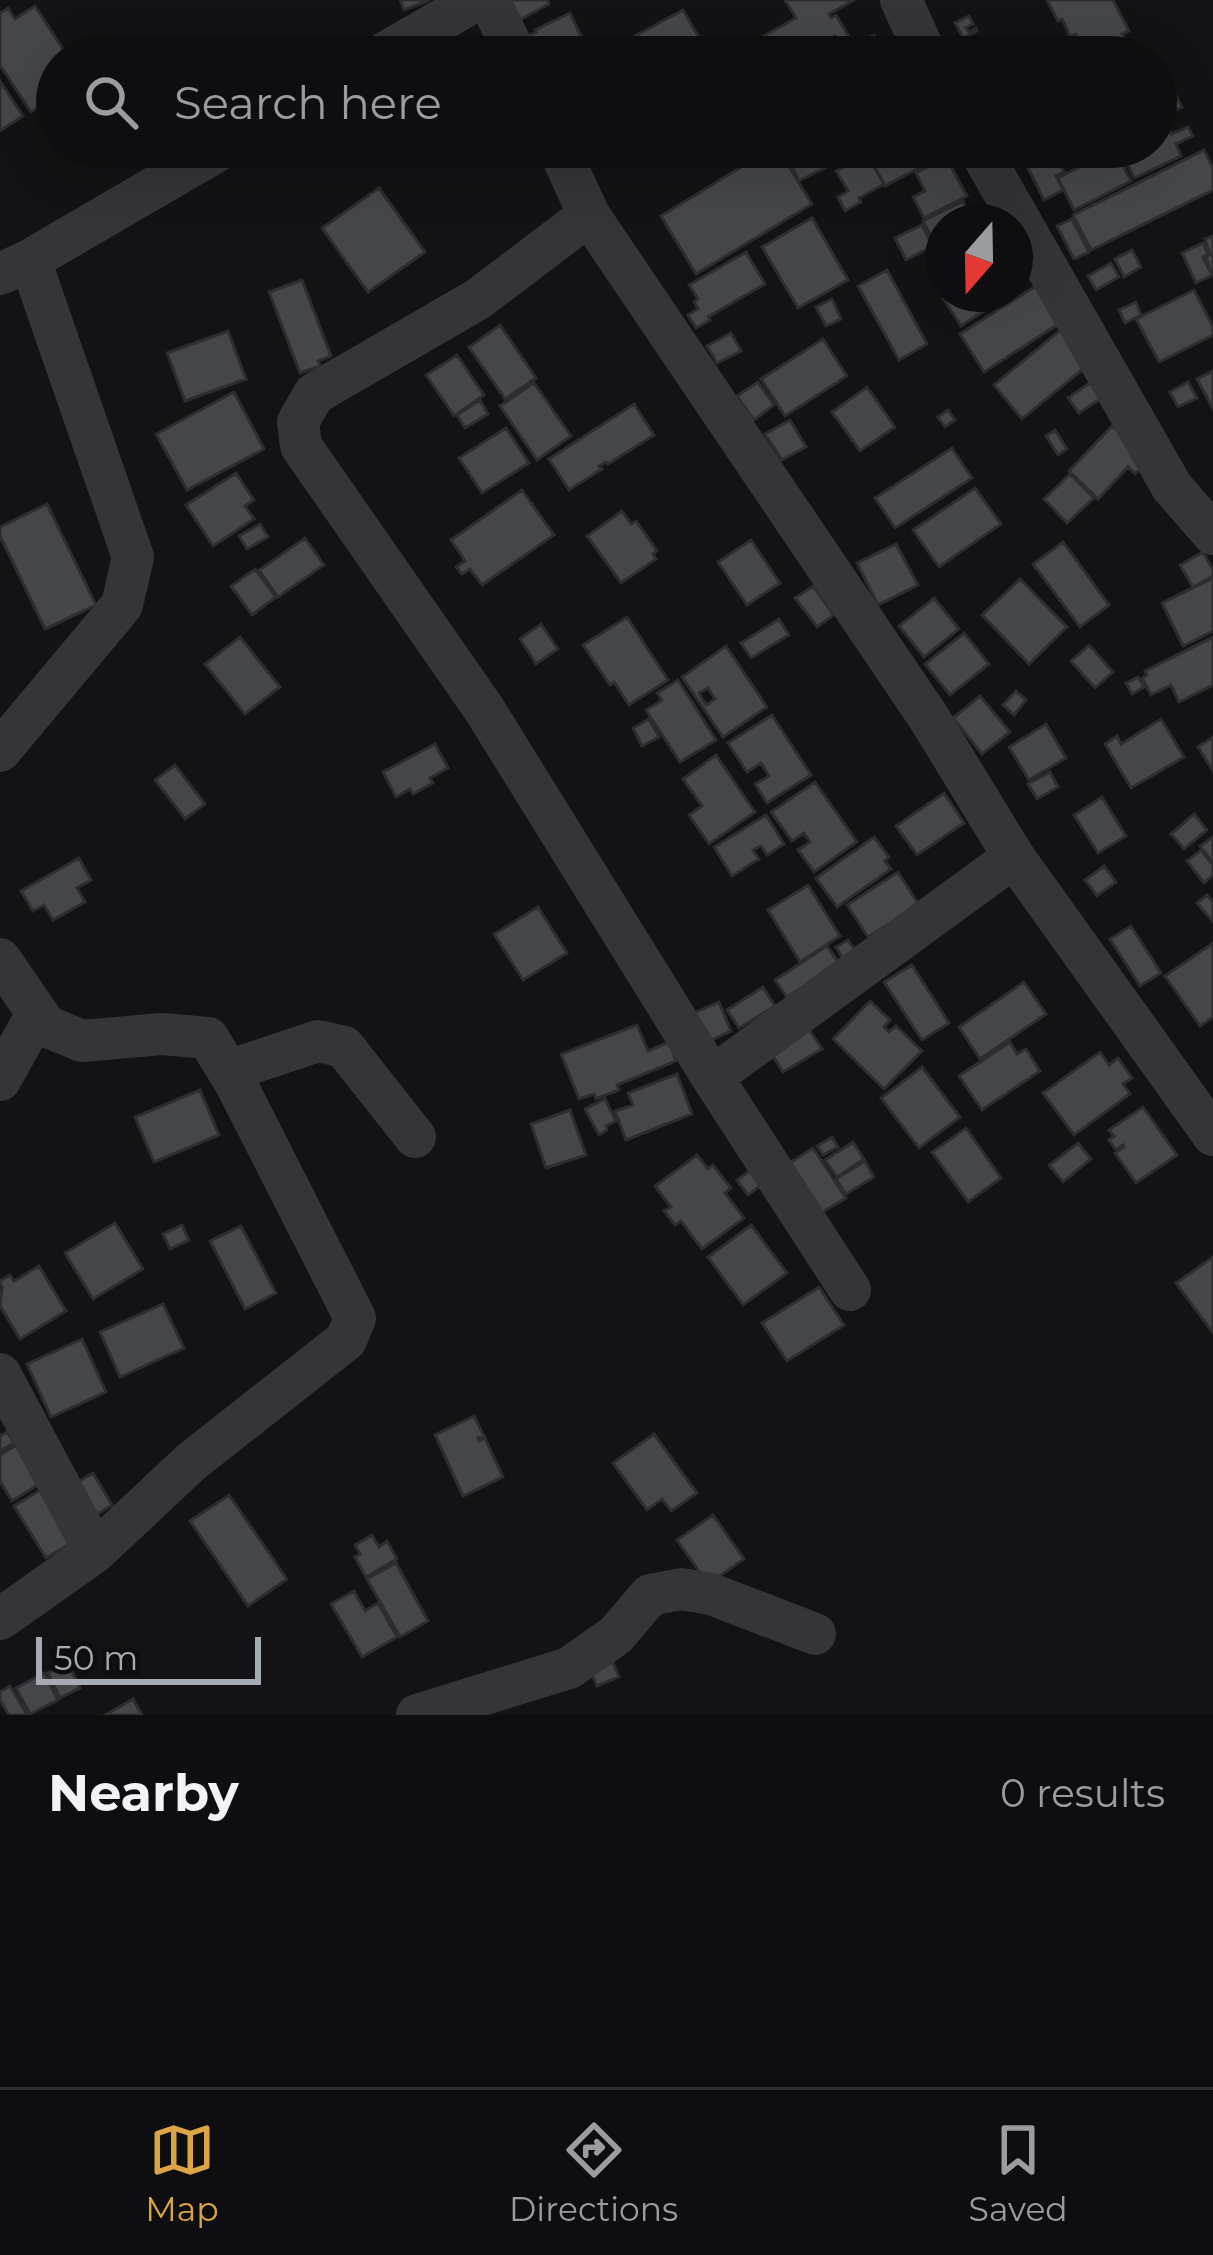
<!DOCTYPE html>
<style>
:root{--surface:#0e0e10;--page:#1c1c1e;--text:#f1f3f6;--muted:#9b9c9f;--line:#2e2e30;--accent:#dca544}
body{margin:0;font-family:Montserrat,sans-serif;background:var(--page);color:var(--text)}
.compass{position:absolute;left:925px;top:204px;width:108px;height:108px;border-radius:50%;background:var(--surface);box-shadow:0 12px 48px #0002;rotate:200deg}
.scale{position:absolute;left:36px;bottom:30px;width:225px;box-sizing:border-box;padding-left:12px;border:6px solid #a6abb3;border-top:0;font-size:33px;line-height:42px;white-space:nowrap;color:#a6abb3;-webkit-text-stroke:9px #0e0e10;paint-order:stroke}
.list{margin:0;padding:0;list-style:none}
h2{display:flex;justify-content:space-between;align-items:center;height:156px;margin:0;padding:0 48px;font-size:51px}
h2 small{font-size:39px;font-weight:400;color:var(--muted)}
.icon{flex:none;width:66px;height:66px;fill:none;stroke:currentColor;stroke-width:2;stroke-linecap:round;stroke-linejoin:round}
.map{position:relative;flex:none;width:1213px;height:1715px;overflow:hidden}
.search{position:absolute;background:var(--surface);box-shadow:0 12px 48px #0002;left:36px;right:36px;top:36px;height:132px;display:flex;align-items:center;gap:30px;box-sizing:border-box;padding:0 42px;border-radius:66px;color:var(--muted);font-size:45px}
.sheet{height:372px;background:var(--surface)}
nav{display:flex;justify-content:space-around;align-items:center;box-sizing:border-box;height:168px;border-top:3px solid var(--line);background:var(--surface);font-size:33px;color:var(--muted)}
nav a{display:grid;justify-items:center;gap:6px}
nav .on{color:var(--accent)}
.map>svg:first-child{display:block}
</style>
<div class="map">
<svg width="1213" height="1715" viewBox="0 0 1213 1715">
<rect width="100%" height="100%" fill="#131315"/>
<path fill="#454649" stroke="#2d2d30" stroke-width="3" fill-rule="evenodd" d="M400 0H429L404 10Z
M507 0H547L549 4 518 21Z
M785 0H854L829 14 831 18 836 15 849 37 839 42 835 36 798 57H752L766 49 760 38 796 18Z
M1047 0H1113L1129 31 1122 34 1127 45 1104 57H1077L1071 45 1080 41 1076 34 1070 36 1062 19 1058 21Z
M35 6 68 57H57V95L31 112 0 65V13L8 8 15 19Z
M683 10 704 46 683 57H613L609 50Z
M570 13 591 57H535L525 37 536 32 535 30Z
M969 16 973 24 966 28 969 32 976 28 977 31 963 38 955 23Z
M874 35 884 57H829Z
M911 40 918 57H888L886 50Z
M707 45 714 57H695L693 53Z
M1164 73 1182 107 1161 118 1159 116 1156 118 1160 113 1156 108V77Z
M0 81 23 116 0 131Z
M1165 121 1171 134 1188 127 1193 136 1176 144 1181 156 1134 178 1119 147H1156V126Z
M774 147H777L812 204 696 274 661 216Z
M783 147H867L799 181Z
M883 147H934L939 157 885 186 868 155Z
M1057 147H1105L1068 167Z
M1115 149 1131 181 1074 210 1058 178Z
M1204 150 1213 168V190L1091 250 1073 215Z
M1054 152 1064 172 1056 176 1063 190 1044 200 1027 166Z
M867 154 884 184 859 198 861 202 845 211 838 197 848 191 836 171Z
M946 157 967 196 924 218 913 197 925 191 916 173Z
M379 188 425 252 368 292 322 228Z
M963 201 974 222H943V240L937 242 935 238 933 240 923 221Z
M812 218 848 280 798 308 762 247Z
M1072 219 1089 252 1074 259 1057 226Z
M922 225 933 246 906 260 895 238Z
M1213 236V272L1211 273 1206 256 1210 255 1205 239Z
M1203 243 1208 254 1203 257 1212 275 1196 283 1182 253Z
M1132 250 1141 267 1124 277 1115 259Z
M746 252 765 284 708 317 710 320 696 328 688 315 698 309 694 302 698 299 689 285Z
M1111 263 1119 277 1096 290 1088 276Z
M887 270 927 344 899 360 858 286Z
M302 280 331 356 318 361 320 366 300 373 269 292Z
M1039 284 1063 321 984 372 960 334Z
M1194 290 1213 327V335L1159 362 1136 319Z
M949 294H1010L961 326 943 298Z
M832 299 841 319 826 326 816 307Z
M1136 302 1141 315 1125 323 1119 310Z
M500 325 536 378 505 399 469 347Z
M1064 327 1093 361 1022 419 994 385Z
M228 331 246 379 185 401 167 353Z
M731 333 741 351 717 363 707 346Z
M823 339 847 376 785 416 761 379Z
M457 355 484 395 454 416 426 375Z
M1213 371V409L1197 379Z
M758 382 774 405 754 420 737 396Z
M1091 382 1102 398 1079 413 1068 398Z
M1188 382 1197 398 1178 407 1170 392Z
M534 383 571 436 537 460 500 406Z
M867 387 895 427 860 451 832 412Z
M234 392 264 449 187 490 156 434Z
M480 400 488 414 465 428 457 415Z
M634 404 654 435 608 464 606 462 599 466 602 469 569 490 549 459Z
M948 410 955 420 945 427 938 417Z
M790 420 806 447 782 460 765 434Z
M1112 426 1151 458 1135 474 1128 467 1098 499 1069 471Z
M506 428 529 463 482 493 459 458Z
M1055 430 1067 449 1058 455 1046 436Z
M952 448 972 478 895 528 875 498Z
M236 473 254 500 245 506 254 519 213 546 186 505Z
M1070 474 1094 498 1067 523 1044 499Z
M975 488 1001 524 939 567 913 530Z
M522 490 554 535 482 585 470 569 462 574 456 567 465 561 451 540Z
M47 504 96 605 45 629 0 536V527Z
M622 511 631 524 636 521 657 551 653 554 656 559 621 583 587 536Z
M260 524 268 537 247 549 239 536Z
M305 538 324 565 278 597 259 570Z
M751 540 780 583 747 605 718 562Z
M1063 542 1109 605 1080 627 1033 564Z
M896 544 918 585 878 605 857 563Z
M1203 552 1213 570V576L1193 587 1180 565Z
M255 569 276 597 252 615 231 586Z
M1213 578V631L1183 646 1162 603Z
M1020 579 1067 627 1029 664 982 615Z
M813 586 834 615 817 627 795 598Z
M934 598 959 629 924 657 899 626Z
M627 617 668 680 629 705 614 682 610 685 583 645Z
M779 619 789 635 751 658 741 643Z
M541 624 558 649 536 664 520 639Z
M964 633 989 664 950 695 925 664Z
M240 637 280 687 245 714 205 664Z
M1213 637V685L1179 702 1171 685 1151 695 1142 678 1147 675 1145 671Z
M1089 645 1113 672 1095 688 1071 661Z
M726 646 767 707 723 737 682 677ZM708 688 715 699 706 705 699 693Z
M1138 677 1144 687 1132 694 1126 683Z
M678 680 716 740 680 762 646 710 662 700 657 693Z
M1016 691 1026 700 1014 715 1003 705Z
M980 696 1010 732 982 754 953 718Z
M772 715 811 775 767 803 755 784 769 776 761 763 747 772 728 743Z
M649 719 659 737 642 746 633 728Z
M1161 719 1184 757 1131 788 1105 744 1117 736 1121 744Z
M1046 724 1066 758 1029 780 1009 747Z
M1213 737V771L1198 747Z
M435 744 448 768 430 778 433 783 413 794 410 789 396 797 383 772Z
M716 755 755 812 709 844 689 815 702 806 683 779Z
M175 765 205 804 185 819 155 780Z
M1050 772 1058 787 1037 799 1028 784Z
M815 782 857 842 814 872 798 850 810 842 804 833 792 841 771 812Z
M944 793 964 823 917 855 896 826Z
M1102 797 1126 836 1098 853 1074 815Z
M1194 814 1207 830 1184 849 1171 834Z
M766 815 784 844 767 855 761 846 753 850 759 859 732 876 714 847Z
M874 837 889 857 885 861 891 869 837 907 816 878Z
M1213 837V863L1200 846Z
M1201 850 1213 865V875L1204 883 1187 861Z
M79 858 91 880 77 888 85 902 53 920 44 905 33 911 21 891Z
M1104 866 1116 882 1097 896 1085 880Z
M898 872 919 905 868 937 847 905Z
M808 885 840 936 800 962 768 910Z
M1207 895 1213 902V922L1197 903Z
M538 907 567 953 523 980 494 934Z
M1131 926 1161 973 1140 986 1110 939Z
M848 940 856 952 843 959 836 947Z
M1213 943V1017L1200 1026 1165 976Z
M827 946 839 963 787 997 775 980Z
M912 965 949 1023 922 1040 884 982Z
M1024 982 1046 1014 980 1059 959 1027Z
M763 987 775 1006 739 1028 727 1010Z
M870 1001 890 1020 884 1027 889 1032 896 1026 922 1051 884 1089 833 1039Z
M719 1002 731 1031 707 1042 694 1013Z
M637 1025 648 1051 669 1042 676 1061 617 1085 619 1090 596 1099 594 1094 579 1099 561 1054Z
M807 1026 822 1049 783 1072 770 1051Z
M1010 1042 1017 1054 1026 1049 1040 1071 982 1110 959 1076Z
M1100 1052 1109 1065 1118 1058 1132 1078 1123 1084 1130 1094 1074 1135 1043 1093Z
M922 1067 960 1117 919 1148 881 1098Z
M677 1074 692 1114 626 1140 615 1111 633 1105 628 1093Z
M200 1090 219 1135 154 1162 135 1117Z
M605 1099 616 1121 606 1126 607 1130 599 1135 585 1109Z
M1143 1107 1177 1155 1136 1183 1115 1153 1124 1147 1123 1145 1116 1150 1109 1140 1114 1136 1109 1130Z
M570 1110 586 1155 546 1168 531 1124Z
M966 1128 1001 1178 968 1202 932 1152Z
M832 1137 838 1147 823 1155 817 1146Z
M853 1142 864 1159 837 1177 825 1160Z
M1078 1143 1091 1159 1063 1182 1049 1165Z
M813 1148 846 1198 821 1213 788 1164Z
M697 1155 708 1169 713 1165 731 1188 725 1193 744 1218 702 1249 681 1221 675 1225 664 1211 671 1207 655 1186Z
M865 1161 874 1177 846 1194 836 1179Z
M756 1166 767 1181 748 1195 737 1180Z
M115 1223 143 1269 93 1299 65 1253Z
M182 1225 189 1240 170 1249 163 1234Z
M751 1225 787 1273 743 1305 708 1257Z
M241 1226 276 1293 245 1309 210 1241Z
M1213 1257V1333L1176 1283Z
M39 1266 66 1311 20 1339 0 1306 2 1288 0 1281 10 1275 14 1281Z
M819 1287 844 1325 787 1361 762 1323Z
M163 1304 184 1348 120 1377 100 1332Z
M82 1339 106 1392 51 1417 27 1364Z
M474 1416 484 1436 478 1438 479 1441 485 1438 503 1477 463 1496 435 1435Z
M7 1432 14 1443 0 1451V1436Z
M654 1434 697 1493 671 1511 662 1499 647 1510 613 1463Z
M16 1445 39 1484 12 1501 0 1481V1455Z
M93 1473 112 1505 91 1518 71 1486Z
M42 1489 73 1542 46 1558 14 1506Z
M229 1495 287 1579 248 1606 190 1521Z
M713 1515 744 1559 708 1584 677 1540Z
M372 1535 379 1547 387 1541 397 1559 366 1577 355 1557 360 1554 355 1545Z
M396 1563 428 1621 400 1637 367 1579Z
M354 1591 365 1611 378 1603 397 1637 362 1657 331 1604Z
M612 1660 619 1677 597 1686 590 1670Z
M68 1663 80 1688 60 1698 48 1673Z
M44 1673 58 1700 30 1714 16 1688Z
M10 1686 27 1714 24 1715H9L0 1700V1692Z
M133 1699 142 1715H105Z"/>
<g fill="none" stroke-linecap="round" stroke-linejoin="round">
<path stroke="#353539" stroke-width="42" d="M489 0 517 57
M901 0 927 57
M378 57 476 0
M558 147 589 215 929 718 1014 857 1213 1135
M978 147 1172 487 1213 534
M589 215 478 299 314 394 298 422 301 446 484 709 712 1077 850 1290
M0 274 30 260 224 147
M0 751 122 605 133 557 30 260
M0 959 46 1026 82 1041 162 1034 208 1038 236 1084 355 1318 346 1340 191 1462 95 1552 0 1619
M228 1071 318 1041 344 1047 415 1137
M712 1077 1014 857
M0 1080 37 1014
M0 1374 95 1552
M417 1715 569 1668 616 1635 650 1595 681 1589 711 1594 815 1634"/>
</g>
</svg>
<svg class="compass" viewBox="-18 -18 36 36"><path d="M0-13l5 13h-10z" fill="#e53935"/><path d="M0 13l5-13h-10z" fill="#9b9c9f"/></svg>
<div class="scale">50 m</div>
<div class="search"><svg class="icon" aria-label="search" viewBox="0 0 24 24"><circle cx="10" cy="10" r="6"/><path d="M15 15l6 6"/></svg>Search here</div>
</div>
<section class="sheet">
<h2>Nearby<small>0 results</small></h2>
<ul class="list">
</ul>
</section>
<nav>
<a class="on"><svg class="icon" aria-label="map" viewBox="0 0 24 24"><path d="M3 6l6-2 6 2 6-2v14l-6 2-6-2-6 2zM9 4v14M15 6v14"/></svg>Map</a>
<a><svg class="icon" aria-label="directions" viewBox="0 0 24 24"><path d="M12 3l9 9-9 9-9-9zM9 14v-3h6M13 9l2 2-2 2"/></svg>Directions</a>
<a><svg class="icon" aria-label="saved" viewBox="0 0 24 24"><path d="M7 4h10v16l-5-4-5 4z"/></svg>Saved</a>
</nav>
